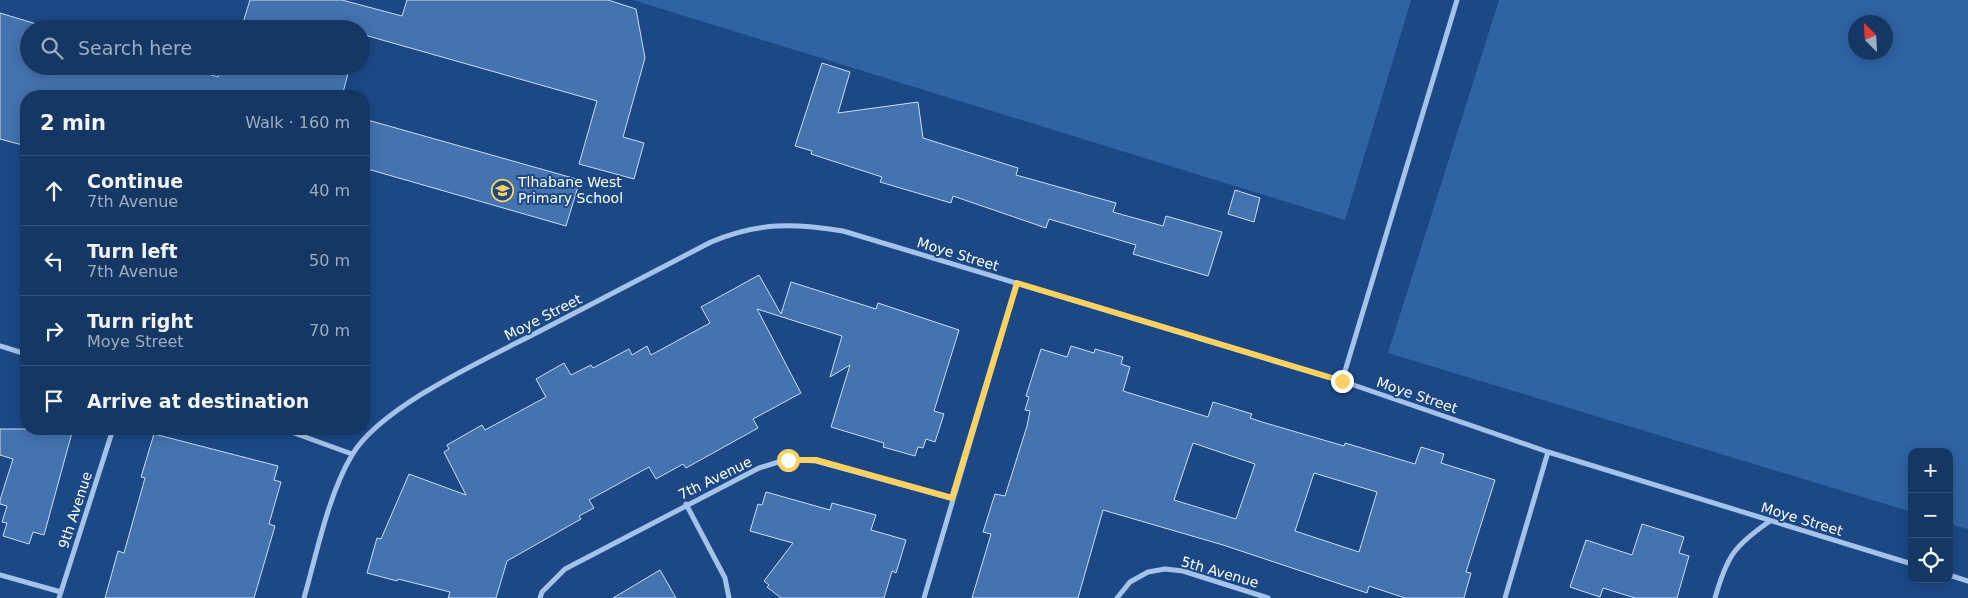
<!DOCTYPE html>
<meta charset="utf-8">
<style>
:root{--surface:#153764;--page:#1e3f6a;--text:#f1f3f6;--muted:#9dacbf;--line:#345178}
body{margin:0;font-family:"DejaVu Sans",sans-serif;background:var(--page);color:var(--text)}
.controls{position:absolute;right:15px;bottom:15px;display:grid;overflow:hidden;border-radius:10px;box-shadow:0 2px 12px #0003}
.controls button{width:45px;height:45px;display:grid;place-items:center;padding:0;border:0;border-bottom:1px solid var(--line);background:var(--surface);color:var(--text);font:25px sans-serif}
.compass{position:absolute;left:1848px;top:15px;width:45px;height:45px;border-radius:50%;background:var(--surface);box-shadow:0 2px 12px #0003;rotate:336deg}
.stop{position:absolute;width:15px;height:15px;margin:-11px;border:4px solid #fbd161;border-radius:50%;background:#fff}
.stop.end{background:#fbd161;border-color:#fff;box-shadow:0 1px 5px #0008}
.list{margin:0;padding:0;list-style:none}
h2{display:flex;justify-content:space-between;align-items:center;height:65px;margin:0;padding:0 20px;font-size:21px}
h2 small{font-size:16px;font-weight:400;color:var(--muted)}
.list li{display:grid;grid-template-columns:32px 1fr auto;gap:15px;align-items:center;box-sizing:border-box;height:70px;padding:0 20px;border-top:1px solid var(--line)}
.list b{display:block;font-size:19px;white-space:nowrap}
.list p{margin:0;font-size:16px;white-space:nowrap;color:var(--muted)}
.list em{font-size:16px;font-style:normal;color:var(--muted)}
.icon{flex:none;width:28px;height:28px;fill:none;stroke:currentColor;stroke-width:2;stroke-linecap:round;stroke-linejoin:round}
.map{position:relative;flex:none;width:1968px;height:598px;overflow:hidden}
.search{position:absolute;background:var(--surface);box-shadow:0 2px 12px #0003;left:20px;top:20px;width:350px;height:55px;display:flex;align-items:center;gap:12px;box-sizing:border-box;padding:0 18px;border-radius:28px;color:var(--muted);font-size:19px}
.panel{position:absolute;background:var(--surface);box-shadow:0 2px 12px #0003;left:20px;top:90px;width:350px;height:345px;border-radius:20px}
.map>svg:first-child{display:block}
</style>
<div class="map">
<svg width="1968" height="598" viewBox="0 0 1968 598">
<rect width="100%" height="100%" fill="#1c4986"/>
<path fill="#2f63a4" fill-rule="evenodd" d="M633 0H1411L1345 220Z
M1499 0H1968V529L1949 524V452H1912V512L1388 353ZM1856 22H1886V52H1856Z"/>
<path fill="#4473af" stroke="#c9def8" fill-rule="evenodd" d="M250 0H342L402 16 407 0H608L636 9 645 58 623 137 644 143 634 179 579 164 597 101 361 34V29H241Z
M0 13 53 29H29V66H181L218 77 222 66H350L342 96H26V146L0 139Z
M822 63 850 72 838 113 918 102 923 138 1018 168 1016 175 1116 203 1113 212 1163 226 1166 216 1222 232 1208 276 1133 254 1136 245 1049 219 1046 228 953 196 951 203 880 182 882 177 811 154 812 151 795 146Z
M364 119 580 180 566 226 364 168Z
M1235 190 1260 198 1254 222 1228 214Z
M759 275 781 314 791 282 876 309 878 303 959 330 934 411 944 414 935 442 926 439 923 448 918 447 915 456 883 447 884 443 831 427 850 365 830 377 842 336 757 309 801 393 753 419 758 428 686 468 683 464 656 479 649 467 589 500 594 508 579 516 581 519 507 561 496 598H448L450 592 398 579 397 581 367 573 377 538 381 539 409 474 466 495 444 452 449 449 447 445 482 425 485 430 546 397 536 379 564 363 571 375 591 365 593 368 629 349 632 355 647 346 651 355 710 323 701 307Z
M1071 346 1094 353 1095 349 1123 357 1121 364 1130 367 1123 391 1208 417 1213 402 1252 414 1250 418 1262 422 1344 446 1345 443 1415 464 1421 447 1444 454 1441 463 1495 480 1466 572 1471 573 1464 598H1405L1369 586 1367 593 1223 545 1103 510 1078 598H972L991 534 983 532 995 494 1005 496 1027 426 1030 411 1025 410 1029 397 1026 396 1041 349 1067 357ZM1193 443 1255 464 1236 519 1174 500ZM1314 473 1377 492 1359 552 1295 531Z
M0 429H73L44 535 33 532 29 544 3 536 7 523 2 522 7 506 0 504V500L13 459 0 455Z
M154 434 278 466 274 480 281 482 269 524 275 526 254 598H105L118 551 124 553 145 478 141 477Z
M766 492 830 510 832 503 876 515 871 530 906 540 896 573 892 571 884 598H781L767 587 769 585 764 581 793 543 750 531 758 504 762 505Z
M1642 524 1684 537 1679 553 1689 556 1677 598H1635L1603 588 1600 597 1570 587 1586 540 1632 555Z
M660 570 676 598H613Z"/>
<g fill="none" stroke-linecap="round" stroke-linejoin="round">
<path stroke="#a4c3eb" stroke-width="5" d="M0 346 26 354
M1342 381 1457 0
M283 429 352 454
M686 504 725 578 729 598
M0 575 61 592
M1949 575 1968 581
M59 598 113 429
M304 598C317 553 328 495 352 455 381 406 488 358 540 331 597 301 654 272 711 242 758 222 794 223 843 231L1342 381 1548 452 1912 564
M540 598 542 592 565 569 759 468 788 459 816 461 952 498
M924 598 1017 283
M1117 598 1130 582 1148 572 1165 569 1183 571 1268 598
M1505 598 1548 452
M1715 598C1727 556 1734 546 1770 521"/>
</g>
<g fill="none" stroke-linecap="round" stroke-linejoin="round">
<path stroke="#fbd161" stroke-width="6" d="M788 460H816L952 498 1017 283 1342 381"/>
</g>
<defs>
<symbol id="school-ring" viewBox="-11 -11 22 22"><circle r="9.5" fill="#1c4986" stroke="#fbd161" stroke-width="1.5"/><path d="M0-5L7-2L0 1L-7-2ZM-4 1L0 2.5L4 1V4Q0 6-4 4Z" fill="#fbd161"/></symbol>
</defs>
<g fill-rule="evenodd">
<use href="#school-ring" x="490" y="178" width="25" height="25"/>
</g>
<g text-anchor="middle" stroke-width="4" stroke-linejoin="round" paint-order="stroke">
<g font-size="14" fill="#fff" stroke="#1c4986" text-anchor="start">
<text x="518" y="187">Tlhabane West<tspan x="518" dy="16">Primary School</tspan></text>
</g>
<g font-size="14" fill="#fff" stroke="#1c4986">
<text transform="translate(958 254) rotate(17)" y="5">Moye Street</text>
<text transform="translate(543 317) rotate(-27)" y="5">Moye Street</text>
<text transform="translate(1417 395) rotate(19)" y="5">Moye Street</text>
<text transform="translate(715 478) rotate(-26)" y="5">7th Avenue</text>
<text transform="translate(75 510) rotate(-72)" y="5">9th Avenue</text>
<text transform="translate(1802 519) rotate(17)" y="5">Moye Street</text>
<text transform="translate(1220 572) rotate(16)" y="5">5th Avenue</text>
</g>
</g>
</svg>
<div class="controls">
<button>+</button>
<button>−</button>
<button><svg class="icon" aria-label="locate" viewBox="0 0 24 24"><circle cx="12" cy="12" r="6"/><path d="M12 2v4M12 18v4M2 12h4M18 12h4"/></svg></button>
</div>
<svg class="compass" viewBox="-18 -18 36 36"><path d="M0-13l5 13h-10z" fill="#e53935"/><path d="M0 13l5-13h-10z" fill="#9dacbf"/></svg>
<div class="stop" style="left:788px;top:460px"></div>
<div class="stop end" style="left:1342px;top:381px"></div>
<div class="search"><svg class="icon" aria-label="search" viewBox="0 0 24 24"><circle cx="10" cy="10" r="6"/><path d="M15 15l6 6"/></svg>Search here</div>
<section class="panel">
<h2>2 min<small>Walk · 160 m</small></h2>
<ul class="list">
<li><svg class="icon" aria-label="ahead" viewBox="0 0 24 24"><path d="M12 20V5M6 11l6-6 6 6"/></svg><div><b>Continue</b><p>7th Avenue</p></div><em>40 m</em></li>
<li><svg class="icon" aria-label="left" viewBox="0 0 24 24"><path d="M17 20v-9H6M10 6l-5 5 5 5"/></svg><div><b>Turn left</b><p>7th Avenue</p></div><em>50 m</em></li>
<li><svg class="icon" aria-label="right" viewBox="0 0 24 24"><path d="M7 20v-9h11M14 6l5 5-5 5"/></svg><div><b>Turn right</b><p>Moye Street</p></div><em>70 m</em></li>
<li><svg class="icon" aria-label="arrive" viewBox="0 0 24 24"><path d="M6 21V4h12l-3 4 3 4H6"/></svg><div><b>Arrive at destination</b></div></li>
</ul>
</section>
</div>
